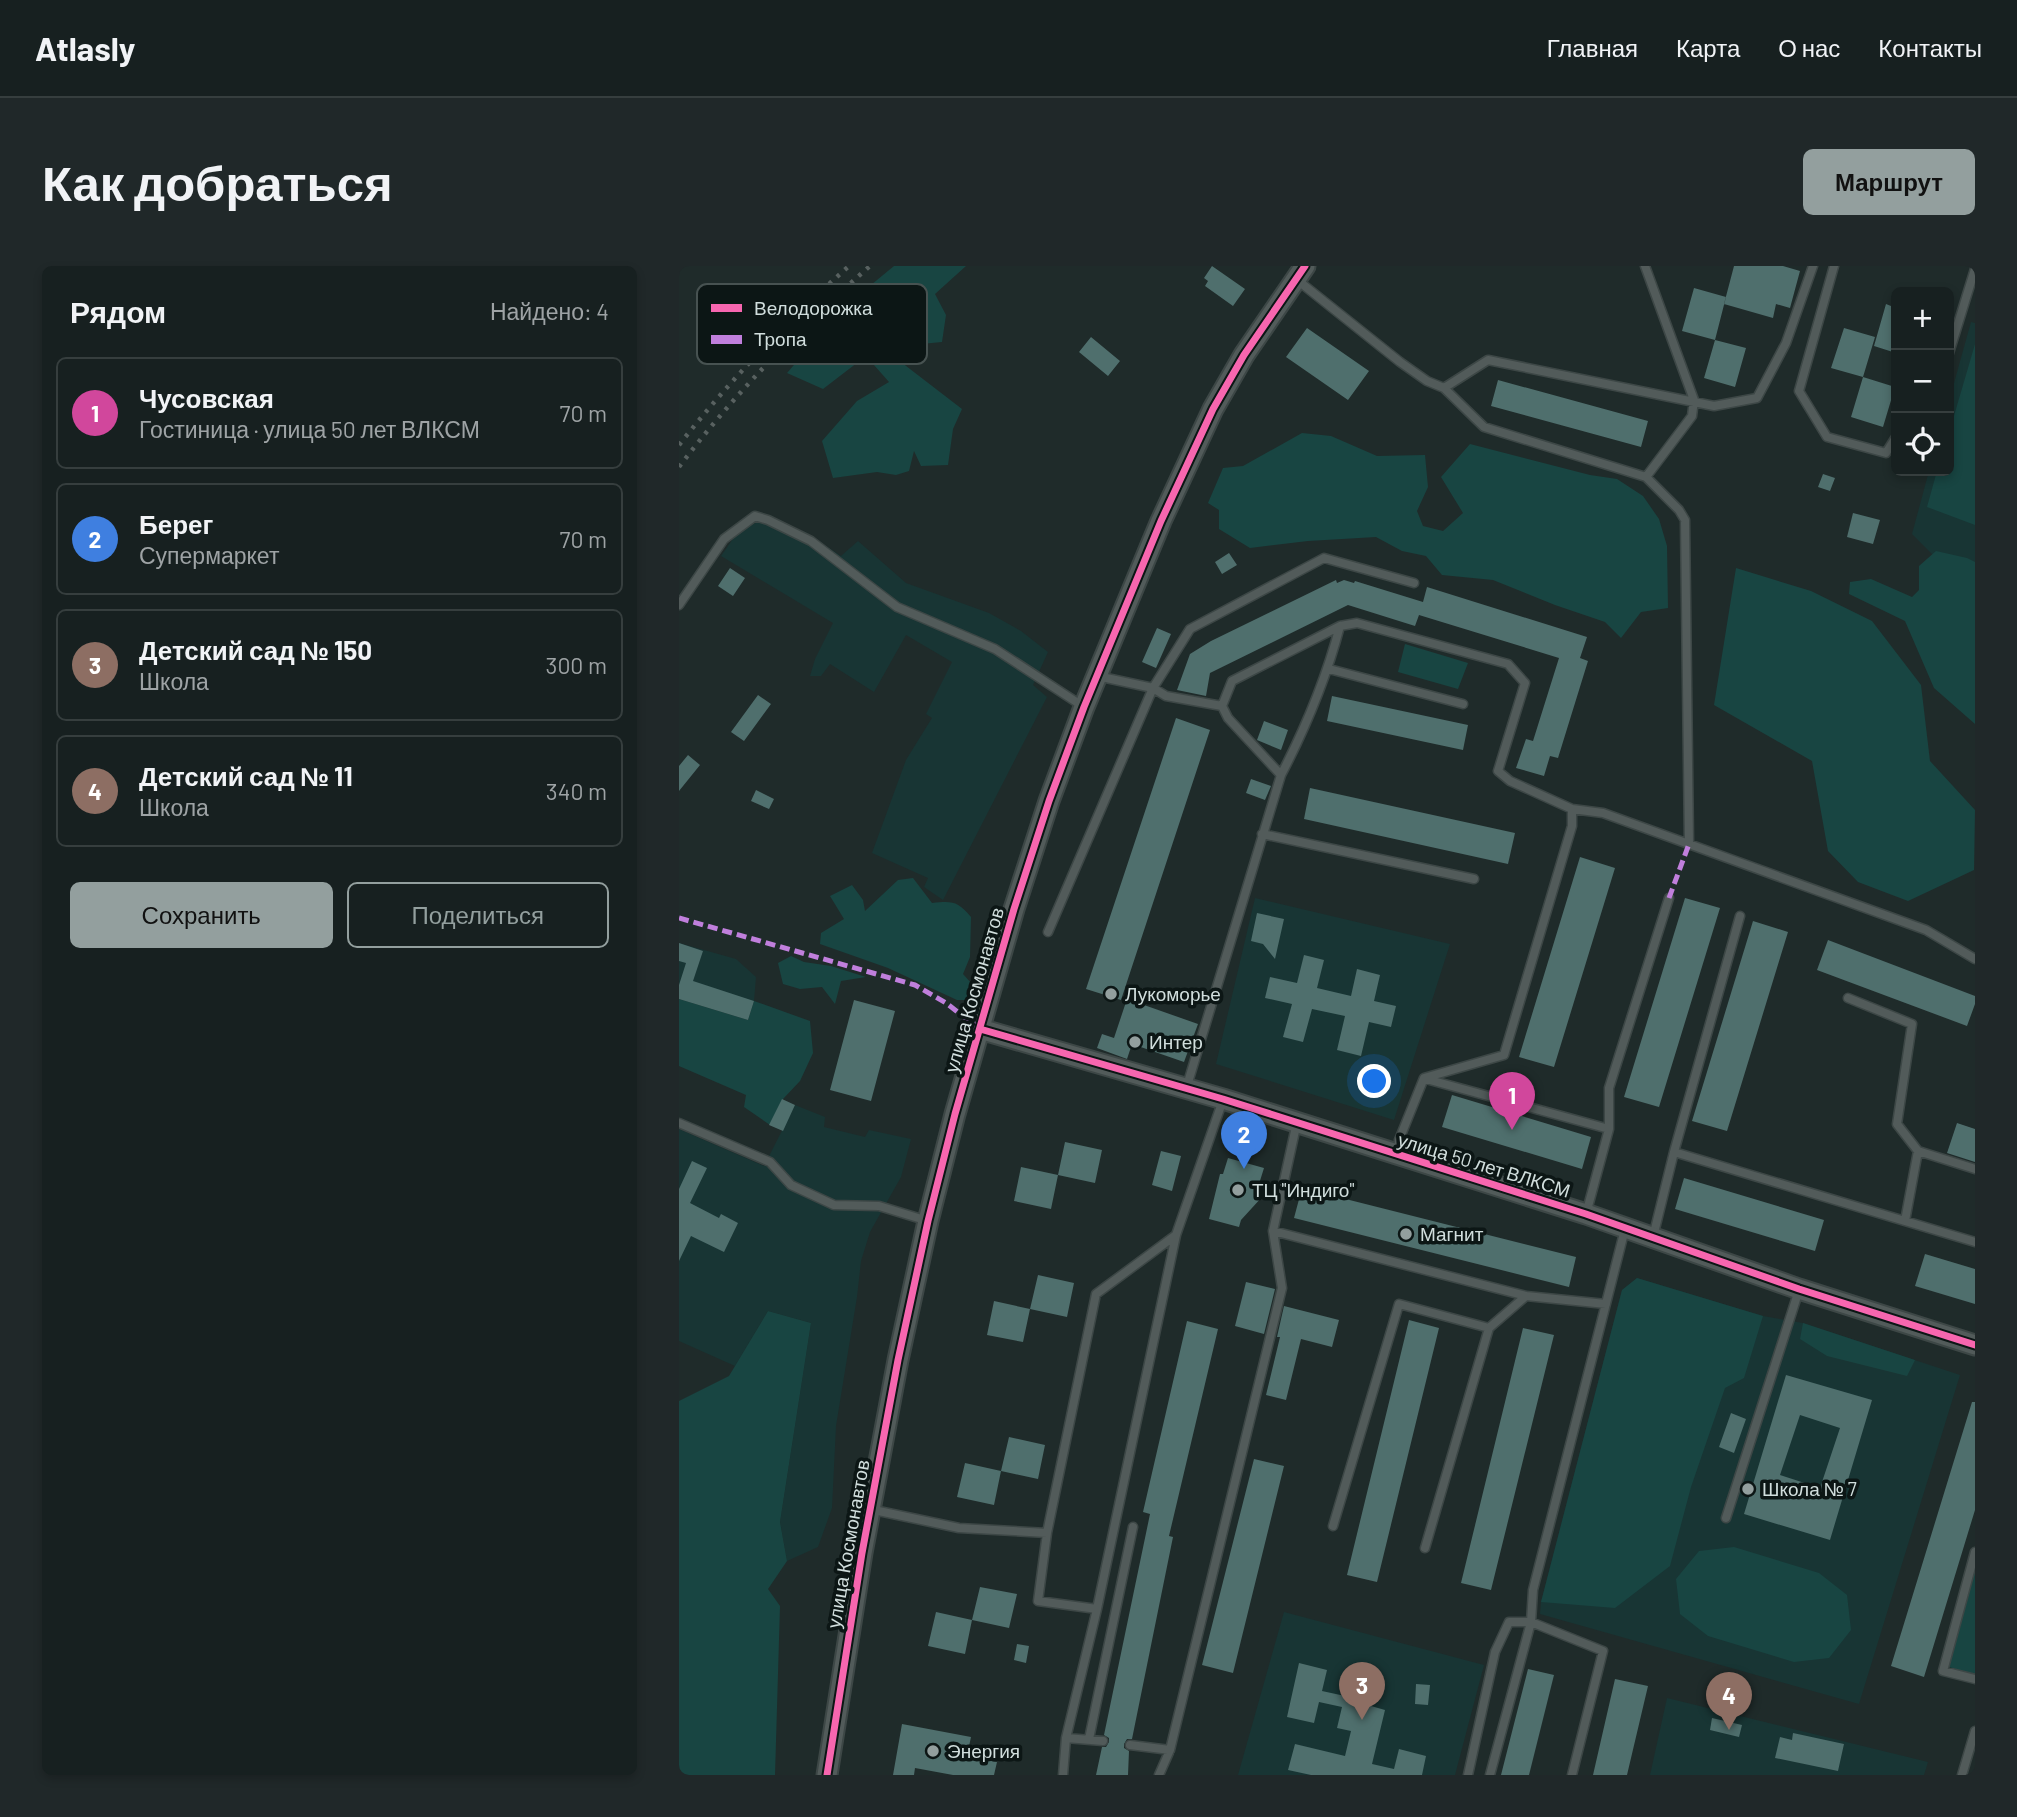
<!DOCTYPE html>
<html lang="ru">
<meta charset="utf-8">
<style>
:root{--surface:#172020;--page:#202829;--text:#f1f3f6;--muted:#9ea3a5;--line:#363e3e;--accent:#939f9e}
body{margin:0;font-family:Barlow,sans-serif;background:var(--page);color:var(--text)}
.controls{position:absolute;right:21px;top:21px;display:grid;overflow:hidden;border-radius:10px;box-shadow:0 4px 10px #0003}
.controls button{width:63px;height:63px;display:grid;place-items:center;padding:0;border:0;border-bottom:2px solid var(--line);background:var(--surface);color:var(--text);font:35px sans-serif}
.you{position:absolute;left:696px;top:816px;width:24px;height:24px;margin:-18px;border:5px solid #fff;border-radius:50%;background:#1a73e8;box-shadow:0 0 0 10px #1a73e833}
.badge{display:grid;place-items:center;width:46px;height:46px;border-radius:50%;background:var(--accent);color:#fff;font-size:23px;font-weight:700}
.pin{position:absolute;translate:-50% -58px;filter:drop-shadow(0 2px 4px #0008)}
.pin::after{content:'';position:absolute;top:37px;width:24px;height:21px;background:inherit;clip-path:polygon(0 0,100% 0,50% 100%)}
.list{margin:0;padding:0;list-style:none}
h2{display:flex;justify-content:space-between;align-items:center;height:91px;margin:0;padding:0 28px;font-size:30px}
h2 small{font-size:23px;font-weight:400;color:var(--muted)}
.list li{display:grid;grid-template-columns:46px 1fr auto;gap:21px;align-items:center;box-sizing:border-box;height:112px;margin:0 14px 14px;padding:0 14px;border:2px solid var(--line);border-radius:10px}
.list b{display:block;font-size:26px;white-space:nowrap}
.list p{margin:0;font-size:23px;white-space:nowrap;color:var(--muted)}
.list em{font-size:23px;font-style:normal;color:var(--muted)}
.actions{display:flex;gap:14px;padding:21px 28px}
.actions a{flex:1;padding:16px 0;border:2px solid var(--accent);border-radius:10px;text-align:center;font-size:24px;color:var(--accent)}
.actions .main{background:var(--accent);color:#111}
.icon{flex:none;width:38px;height:38px;fill:none;stroke:currentColor;stroke-width:2;stroke-linecap:round;stroke-linejoin:round}
.map{position:relative;flex:none;width:1296px;height:1509px;overflow:hidden;border-radius:10px}
header{display:flex;align-items:center;gap:42px;box-sizing:border-box;height:98px;padding:0 35px;background:var(--surface);border-bottom:2px solid var(--line)}
header strong{font-size:33px}
nav{display:flex;gap:38px;margin-inline-start:auto;font-size:24px}
.intro{display:flex;align-items:center;justify-content:space-between;box-sizing:border-box;height:168px;padding:0 42px}
h1{margin:0;font-size:49px}
.button{padding:18px 32px;border-radius:10px;background:var(--accent);color:#111;font-size:24px;font-weight:700}
main{display:flex;gap:42px;padding:0 42px}
aside{flex:1;background:var(--surface);border-radius:10px;box-shadow:0 4px 10px #0003}
.map>svg:first-child{display:block}
</style>
<header>
<strong>Atlasly</strong>
<nav><a>Главная</a><a>Карта</a><a>О нас</a><a>Контакты</a></nav>
</header>
<div class="intro"><h1>Как добраться</h1><a class="button">Маршрут</a></div>
<main>
<aside>
<h2>Рядом<small>Найдено: 4</small></h2>
<ul class="list">
<li><span class="badge" style="background:#d1479c">1</span><div><b>Чусовская</b><p>Гостиница · улица 50 лет ВЛКСМ</p></div><em>70 m</em></li>
<li><span class="badge" style="background:#3f7fe0">2</span><div><b>Берег</b><p>Супермаркет</p></div><em>70 m</em></li>
<li><span class="badge" style="background:#8d6e63">3</span><div><b>Детский сад № 150</b><p>Школа</p></div><em>300 m</em></li>
<li><span class="badge" style="background:#8d6e63">4</span><div><b>Детский сад № 11</b><p>Школа</p></div><em>340 m</em></li>
</ul>
<div class="actions"><a class="main">Сохранить</a><a>Поделиться</a></div>
</aside>
<div class="map">
<svg width="1296" height="1509" viewBox="0 0 1296 1509">
<rect width="100%" height="100%" fill="#1f2b2a"/>
<path fill="#183534" d="M1292 56 1296 57V331L1233 268 1250 205H1270V135Z
M82 254 126 266 162 290 179 275 227 317 310 347 342 365 369 386 354 419 368 431 264 634 245 621 249 612 193 587 227 494 253 452 247 448 273 396 227 369 195 426 151 398 142 410H131L136 393 154 357 42 290 58 267Z
M576 632 771 678 715 854 537 798Z
M0 677 57 693 77 711 75 735 69 754 0 733Z
M116 839 146 851 145 861 186 871 190 864 232 873 222 911 191 966 182 995 178 1031 157 1160 153 1242 139 1281 108 1295 101 1256 132 1057 89 1045 56 1100 0 1075V863L85 900Z
M958 1012 1084 1050 1124 1057 1281 1109 1180 1438 861 1348 862 1336 943 1024Z
M605 1346 805 1399 776 1509H559Z
M988 1432 1249 1496 1245 1509H971Z"/>
<path fill="#184542" d="M215 0H287L256 28 267 49 263 76 232 79 218 93 283 143 274 163 269 199 242 200 235 185 230 205 217 209 198 206 154 212 143 175 178 135 210 116 187 90 144 123 108 107 164 42Z
M1296 78V259L1248 241 1258 205H1270V167Z
M623 167 652 170 698 190 746 189 749 221 738 245 744 260 764 265 784 247 762 211 791 178 911 209 938 213 964 230 980 253 988 280 989 342 962 346 942 372 926 356 876 339 814 314 763 309 747 290 723 285 697 271 629 275 571 282 540 263V244L529 237 544 202 564 200Z
M1257 285 1288 292 1296 296V458L1255 422 1226 355 1170 328 1171 316 1192 313 1233 331 1240 324V300Z
M1057 302 1132 325 1193 355 1242 419 1251 495 1296 544 1295 604 1229 635 1179 616 1149 585 1133 495 1035 439Z
M726 378 789 397 779 423 719 406Z
M234 612 253 637C274 635 278 635 292 651L291 691 284 708 293 718 289 734H278L209 702 141 678 142 667 165 653 151 630 173 619 184 634 186 645 219 614Z
M112 690 125 696 152 700 187 711 162 715 156 738 143 721 121 723 104 718 99 697Z
M0 733 69 754 75 735 131 755 134 787 121 815 104 833 91 859 65 841 67 829 0 800Z
M958 1012 1084 1050 1065 1112 1046 1122 1012 1221 991 1300 936 1342 862 1336 943 1024Z
M89 1045 132 1057 101 1256 108 1295 89 1323 101 1340 96 1509H0V1135L50 1110Z
M1124 1057 1236 1094 1228 1110 1148 1090 1121 1073Z
M1055 1281 1140 1307 1168 1329 1172 1364 1150 1392 1115 1396 1029 1370 1001 1348 997 1313 1020 1285Z
M1296 1304V1409L1270 1401Z"/>
<path fill="#4f6f6d" fill-rule="evenodd" d="M533 0 566 23 554 40 526 20 529 15 525 12Z
M1055 0H1104L1121 5 1111 42 1097 38 1094 52 1045 38Z
M1015 22 1047 31 1036 74 1003 65Z
M1207 38 1217 42V87L1195 80Z
M628 62 690 105 669 134 607 91Z
M1165 62 1196 71 1184 111 1152 102Z
M412 71 441 95 429 110 400 86Z
M1036 74 1067 82 1056 121 1025 112Z
M1184 111 1216 121 1204 161 1172 151Z
M819 114 969 155 962 181 812 140Z
M1144 208 1156 212 1151 225 1139 221Z
M1174 247 1201 254 1194 278 1168 271Z
M550 287 558 299 543 308 536 296Z
M51 302 66 312 54 330 39 320Z
M657 314 658 317 665 314 675 317 676 315 744 336 748 321 908 371 901 392 909 395 879 492 871 490 865 510 837 502 847 473 854 475 880 392 740 349 736 360 669 339 531 407 527 430 498 424 511 388 532 375Z
M478 362 492 368 477 402 463 396Z
M79 429 92 438 65 475 52 466Z
M653 430 789 459 784 484 648 455Z
M497 452 531 464 442 734 407 723Z
M585 455 609 464 602 484 578 474Z
M9 489 21 499 0 525V500Z
M572 513 592 520 586 534 567 527Z
M631 522 836 567 829 598 625 553Z
M77 524 95 533 90 543 72 535Z
M901 591 936 602 875 801 840 791Z
M1006 632 1041 642 980 841 945 831Z
M578 647 605 653 596 693 584 678 572 675Z
M1074 655 1109 666 1048 865 1013 855Z
M1149 674 1296 730V738L1288 760 1138 704Z
M0 677 24 685 14 715 75 735 69 754 0 733V719L7 697 0 695Z
M625 689 645 694 638 722 672 730 678 703 701 709 695 735 717 740 712 761 690 756 682 790 658 784 666 750 633 743 624 776 604 771 613 738 586 732 591 711 618 717Z
M448 733 519 758 505 796 453 778 448 793 418 782 423 768 435 772Z
M175 734 216 745 192 835 151 824Z
M773 829 912 871 903 903 763 861Z
M103 833 116 839 104 865 90 859Z
M1278 857 1296 863V896L1268 887Z
M386 876 423 884 416 917 379 909Z
M482 885 502 890 493 925 473 919Z
M549 892 585 902 580 918 583 931 562 954 560 961 530 953 541 908H544Z
M13 895 28 902 11 937 40 952 42 948 59 957 45 986 12 970 0 995V923Z
M342 901 379 909 372 943 335 935Z
M1005 912 1145 954 1136 985 996 943Z
M623 922 897 991 890 1021 615 952Z
M1246 988 1296 1003V1038L1236 1020Z
M359 1009 395 1017 388 1051 351 1043Z
M567 1016 596 1023 585 1068 556 1060Z
M315 1035 351 1043 344 1076 308 1069Z
M605 1040 660 1054 653 1081 622 1073 607 1134 587 1129 601 1071H598Z
M730 1054 760 1062 698 1316 668 1309Z
M508 1055 539 1063 490 1270 494 1271 453 1473H448L445 1478V1482L450 1485 449 1509H417L423 1481H427L430 1476V1472L425 1469 471 1248 464 1246Z
M844 1062 875 1069 812 1324 782 1317Z
M1107 1109 1193 1134 1151 1274 1065 1248ZM1121 1149 1161 1162 1141 1222 1101 1209Z
M1293 1136H1296V1244L1245 1411 1212 1400Z
M1052 1147 1067 1153 1055 1187 1040 1181Z
M330 1171 366 1179 359 1213 322 1205Z
M575 1193 605 1200 554 1407 523 1399Z
M286 1197 322 1205 315 1239 278 1231Z
M301 1321 338 1328 330 1362 293 1354Z
M257 1346 293 1354 286 1388 249 1380Z
M338 1378 350 1380 347 1397 335 1394Z
M620 1397 648 1404 643 1425 666 1430 671 1408 698 1415 692 1440 706 1444 693 1498 715 1503 720 1483 747 1490 743 1509H632L609 1504 616 1478 666 1490 672 1465 658 1462 663 1441 640 1436 635 1457 608 1451Z
M849 1403 875 1409 850 1509H822Z
M936 1413 969 1420 948 1509H914Z
M737 1418 751 1419 749 1439 736 1438Z
M1033 1452 1063 1459 1060 1471 1031 1464Z
M223 1458 292 1471 288 1490 318 1496 315 1509H274L236 1502 235 1509H214Z
M1114 1467 1165 1478 1159 1505 1096 1492 1101 1471 1113 1474Z"/>
<g fill="none" stroke-linecap="round" stroke-linejoin="round">
<defs>
<path id="service" d="M966 0 1015 134 1013 150 967 211
M1155 0 1120 125 1148 171 1207 187 1217 171
M617 13 721 96 748 115 765 122 805 161 967 211 1000 244 1006 254 1010 578
M1270 87 1296 3
M765 122 809 94 1035 140 1078 132 1107 77 1134 0
M0 339 45 273 76 250 89 254 132 275 218 341 316 383 405 441
M650 403 784 438
M418 410 474 422 487 430 543 440 549 452 602 509
M543 440 553 415 661 360
M893 543 924 547 1247 664 1296 693
M583 568 795 613
M369 666 474 422 511 363 645 292 735 317
M1169 732 1233 758 1218 858 1239 885 1296 903
M747 813 930 863
M507 823 602 509C627 461 647 413 661 360L678 357 829 398 846 417 819 505 831 515 893 543V560L825 789 745 812 720 874 719 886
M618 856 594 965 847 1030 927 1038
M0 857 91 896 112 919 155 939 200 940 249 955
M995 886 1296 976
M907 948 930 863V822L990 632
M1226 955 1239 885
M974 971 995 886 1061 650
M190 1243 280 1262 368 1267
M1047 1252 1120 1024
M654 1260 720 1038 810 1062
M746 1282 810 1062 847 1030
M1296 1286 1264 1405 1296 1413
M418 1343 497 969 544 834
M387 1472 424 1475
M410 1473 454 1261
M451 1479 491 1484
M384 1509 387 1472 418 1343 359 1335 368 1267 417 1028 497 969
M480 1509 491 1484 603 1022 594 965
M789 1509 816 1386 830 1356H852L924 1385 893 1509
M811 1509 852 1356 854 1324 946 963
M1283 1509 1296 1465"/>
<path id="tertiary" d="M301 763 544 833 907 948 1120 1023 1296 1079
M148 1509 183 1287 219 1094 249 955 276 848 335 643 370 535 405 441 482 255 534 143 565 89 626 0"/>
</defs>
<use href="#service" stroke="#3d4746" stroke-width="11"/>
<use href="#tertiary" stroke="#3d4746" stroke-width="23"/>
<use href="#service" stroke="#525b5a" stroke-width="8"/>
<use href="#tertiary" stroke="#525b5a" stroke-width="19"/>
<path stroke="#586160" stroke-width="4.5" stroke-dasharray="3.5 7" stroke-linecap="butt" d="M0 179C51 114 108 55 170 0
M0 201C56 127 121 61 191 0"/>
<path stroke="#c07fdc" stroke-width="5" stroke-dasharray="10 5" stroke-linecap="butt" d="M990 632 1010 578
M0 652 236 719 267 737 301 763"/>
<defs>
<path id="cycleway" d="M301 763 544 833 907 948 1120 1023 1296 1079
M148 1509 183 1287 219 1094 249 955 276 848 335 643 370 535 405 441 482 255 534 143 565 89 626 0"/>
</defs>
<use href="#cycleway" stroke="#0c1615" stroke-width="11"/>
<use href="#cycleway" stroke="#f766af" stroke-width="7"/>
</g>
<g fill="#939f9e" stroke="#0c1615" stroke-width="2.5">
<circle cx="432" cy="728" r="7"/>
<circle cx="456" cy="776" r="7"/>
<circle cx="559" cy="924" r="7"/>
<circle cx="727" cy="968" r="7"/>
<circle cx="1069" cy="1223" r="7"/>
<circle cx="254" cy="1485" r="7"/>
</g>
<g text-anchor="middle" stroke-width="7" stroke-linejoin="round" paint-order="stroke">
<g font-size="19" fill="#d1dedd" stroke="#0c1615">
<text transform="translate(295 724) rotate(-74)" y="7">улица Космонавтов</text>
<text transform="translate(805 899) rotate(17)" y="7">улица 50 лет ВЛКСМ</text>
<text transform="translate(169 1278) rotate(-80)" y="7">улица Космонавтов</text>
</g>
<g font-size="19" fill="#d1dedd" stroke="#0c1615" text-anchor="start">
<text x="446" y="735">Лукоморье</text>
<text x="470" y="783">Интер</text>
<text x="573" y="931">ТЦ "Индиго"</text>
<text x="741" y="975">Магнит</text>
<text x="1083" y="1230">Школа № 7</text>
<text x="268" y="1492">Энергия</text>
</g>
</g>
<rect x="18" y="18" width="230" height="80" rx="10" fill="#0c1615" stroke="#475251" stroke-width="2"/>
<rect x="32" y="38" width="31" height="8" fill="#f766af"/>
<rect x="32" y="69" width="31" height="9" fill="#c07fdc"/>
<g font-size="19" fill="#d1dedd">
<text x="75" y="49">Велодорожка</text>
<text x="75" y="80">Тропа</text>
</g>
</svg>
<div class="controls">
<button>+</button>
<button>−</button>
<button><svg class="icon" aria-label="locate" viewBox="0 0 24 24"><circle cx="12" cy="12" r="6"/><path d="M12 2v4M12 18v4M2 12h4M18 12h4"/></svg></button>
</div>
<div class="you"></div>
<div class="pin badge" style="left:833px;top:864px;background:#d1479c">1</div>
<div class="pin badge" style="left:565px;top:903px;background:#3f7fe0">2</div>
<div class="pin badge" style="left:683px;top:1454px;background:#8d6e63">3</div>
<div class="pin badge" style="left:1050px;top:1464px;background:#8d6e63">4</div>
</div>
</main>
